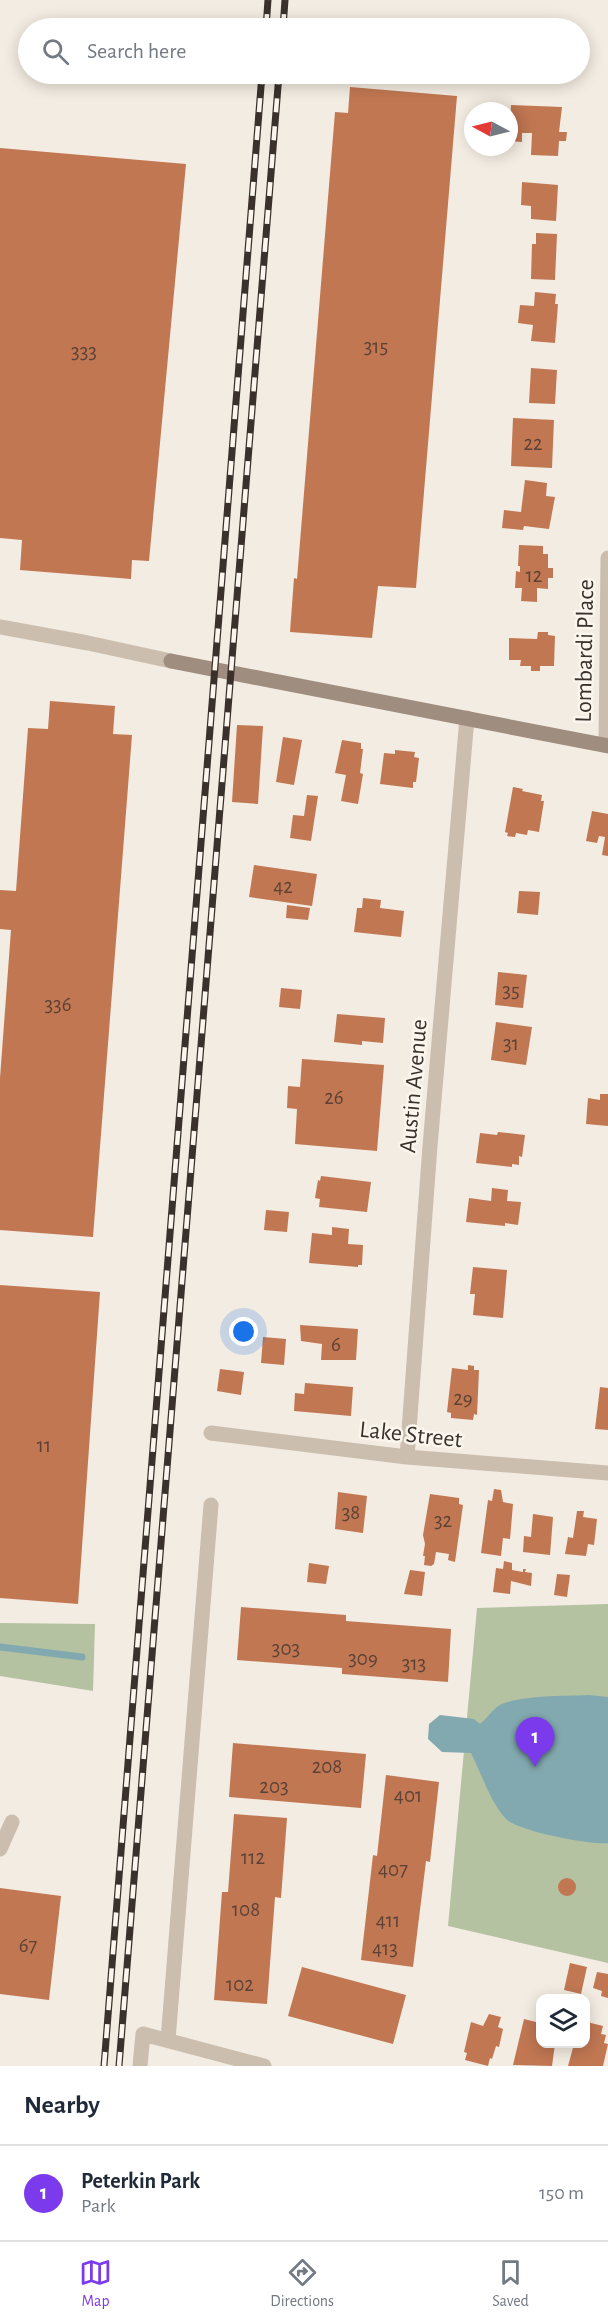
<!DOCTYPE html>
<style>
:root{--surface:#fff;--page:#f6f6f7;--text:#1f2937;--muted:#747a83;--line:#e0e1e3;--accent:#7c3aed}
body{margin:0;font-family:"Alegreya Sans",sans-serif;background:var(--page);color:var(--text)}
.controls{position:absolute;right:18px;bottom:18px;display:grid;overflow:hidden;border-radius:12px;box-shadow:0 3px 15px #0003}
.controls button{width:54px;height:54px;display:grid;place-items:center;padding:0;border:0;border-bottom:2px solid var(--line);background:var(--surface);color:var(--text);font:30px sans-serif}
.compass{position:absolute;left:464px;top:102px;width:54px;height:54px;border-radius:50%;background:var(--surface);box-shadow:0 3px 15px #0003;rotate:277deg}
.you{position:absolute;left:244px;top:1332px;width:21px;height:21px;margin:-15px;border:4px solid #fff;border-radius:50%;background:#1a73e8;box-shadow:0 0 0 9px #1a73e833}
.badge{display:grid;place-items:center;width:39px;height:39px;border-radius:50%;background:var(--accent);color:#fff;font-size:20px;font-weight:700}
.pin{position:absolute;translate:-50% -50px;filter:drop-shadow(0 2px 3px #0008)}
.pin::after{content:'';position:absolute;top:32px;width:21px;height:18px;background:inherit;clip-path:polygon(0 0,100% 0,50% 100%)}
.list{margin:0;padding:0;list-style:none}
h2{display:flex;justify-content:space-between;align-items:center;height:78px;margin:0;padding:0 24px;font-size:26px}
h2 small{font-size:20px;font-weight:400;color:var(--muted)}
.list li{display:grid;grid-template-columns:39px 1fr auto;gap:18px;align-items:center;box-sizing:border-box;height:96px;padding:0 24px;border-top:2px solid var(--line)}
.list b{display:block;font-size:22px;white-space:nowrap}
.list p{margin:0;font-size:20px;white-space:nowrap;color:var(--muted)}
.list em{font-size:20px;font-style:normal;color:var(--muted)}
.icon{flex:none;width:33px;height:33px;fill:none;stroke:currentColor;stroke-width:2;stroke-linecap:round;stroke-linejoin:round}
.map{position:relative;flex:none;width:608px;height:2066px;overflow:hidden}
.search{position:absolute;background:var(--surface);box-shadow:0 3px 15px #0003;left:18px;right:18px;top:18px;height:66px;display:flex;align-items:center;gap:15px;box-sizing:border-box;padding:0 21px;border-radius:33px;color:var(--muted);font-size:22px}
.sheet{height:174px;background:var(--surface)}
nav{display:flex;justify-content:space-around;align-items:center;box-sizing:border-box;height:84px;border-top:2px solid var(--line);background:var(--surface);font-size:16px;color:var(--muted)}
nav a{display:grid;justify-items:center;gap:3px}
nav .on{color:var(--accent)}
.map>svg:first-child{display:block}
</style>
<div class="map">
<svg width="608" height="2066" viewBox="0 0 608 2066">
<rect width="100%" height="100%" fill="#f3ece2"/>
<path fill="#b4c2a2" d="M608 1604V1963L448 1926 477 1608Z
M0 1623 95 1624 93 1691 0 1676Z"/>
<path fill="#82a9af" d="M589 1695 608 1697V1843C590 1845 518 1831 506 1819 491 1803 481 1773 471 1753L442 1752 428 1739 429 1724 440 1715 474 1719 480 1724C486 1719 491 1712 497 1707 512 1695 568 1696 589 1695Z"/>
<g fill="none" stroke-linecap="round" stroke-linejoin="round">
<path stroke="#82a9af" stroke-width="7" d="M0 1647 82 1657"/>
</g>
<path fill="#c17752" d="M552 74H569L561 82Z
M350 87 457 96 416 588 378 586 372 638 290 632 294 578 297 579 335 112 348 113Z
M511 105 562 107 559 132H567L566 141H559L558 156 531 155 532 133H522V142L509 141Z
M0 148 186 164 149 561 132 560 131 579 20 570 22 540 0 538Z
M522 182 558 185 556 221 531 219V206L521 205Z
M536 233 557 234 555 280 531 279 532 244H536Z
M535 292 556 294 555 304H558L555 343 531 341 533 325 518 323 520 305 534 306Z
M531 368 557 370 555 404 529 403Z
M513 418 554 420 552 468 511 466Z
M525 480 547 483 546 496 555 497 549 529 524 526 523 530 502 528 504 510 521 512Z
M519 545 543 546V554H548V568H553V578H548V589L537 588V602L521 601 522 588H515L516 571 520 572V566H518Z
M538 632H548V635L555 636 554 666H540V671H531V666H520L521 660H509V638L537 639Z
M50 701 115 706 113 734 132 735 93 1237 0 1230V1078L11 930 0 929V890L16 891 28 728 48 729Z
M237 725 263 726 258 804 232 802Z
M283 737 302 740 294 785 276 782Z
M342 740 361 743V749H363L360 773 363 774 358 804 341 801 346 775 335 773Z
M395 750 415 752 414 757 419 758 416 782H413V788L380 784 384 753 395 754Z
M513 787 523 789 522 791 542 795 541 801H544L539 832 528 830 527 835 516 833 515 837 507 836 508 833 505 832Z
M307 795 318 796 311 841 290 838 293 815 304 816Z
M592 811 608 814V856L602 855 605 837 599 836 597 843 586 841Z
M254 865 317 874 312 906 249 897Z
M519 891 540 892 538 915 517 913Z
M363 898 381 900 380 908 404 911 401 937 354 932 357 908H362Z
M287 905 310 908 308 920 286 918Z
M498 972 527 975 523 1008 495 1005Z
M281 988 302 990 300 1009 279 1007Z
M337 1014 385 1018 383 1043 362 1041V1045L334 1042Z
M496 1022 532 1027 526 1065 491 1060Z
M302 1059 384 1065 377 1151 295 1144 297 1109 287 1108 288 1086 300 1087Z
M600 1094H608V1126L586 1124 588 1098 600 1100Z
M498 1132 525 1135 522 1157 519 1156V1165L512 1164V1167L476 1163 480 1133 497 1135Z
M321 1176 371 1182 367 1212 319 1207 320 1199 315 1198 318 1180 320 1181Z
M492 1188 508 1190 507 1201 521 1202 518 1225 505 1223V1226L466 1222 469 1198 491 1201Z
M266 1210 289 1212 287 1232 264 1230Z
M332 1227 349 1229 348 1244 363 1245 362 1265H358V1267L309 1263 312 1233 332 1235Z
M473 1267 507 1270 503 1318 473 1315 475 1294H470Z
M0 1285 100 1292 78 1604 0 1598Z
M300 1325 358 1329 356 1360H321L322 1344 301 1341Z
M263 1337 286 1339 284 1365 261 1363Z
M468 1365 474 1366V1370H479L477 1415 474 1414 473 1420 451 1418V1413L447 1412 452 1368 468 1370Z
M220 1369 244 1372 241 1395 217 1391Z
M305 1383 353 1387 351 1416 294 1411 295 1393 304 1394Z
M600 1387 608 1388V1430L595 1429Z
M494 1489 501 1490 503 1502 513 1504 510 1539 503 1538 501 1556 481 1553 488 1500 492 1501Z
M338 1492 367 1496 363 1533 335 1529Z
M430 1494 459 1498V1504L463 1505 455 1562 448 1560 449 1554 436 1552 434 1564 431 1566 424 1565 425 1556H423L425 1544 423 1535Z
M577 1511H584L583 1517 597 1519 594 1545 588 1544 586 1556 565 1554 568 1537 573 1538Z
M533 1514 553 1517 550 1555 523 1552 524 1536 531 1537Z
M504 1561 512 1563V1570L523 1572V1569H526L525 1572 532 1573 531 1586 511 1581 510 1594 493 1592 496 1568 503 1569Z
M309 1563 329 1566 326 1584 307 1582Z
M410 1570 425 1572 422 1596 404 1594Z
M557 1574 570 1575 567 1597 554 1595Z
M241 1607 346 1615V1621L451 1629 448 1682 342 1674V1668L237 1660Z
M233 1743 366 1754 361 1808 229 1797Z
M386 1775 439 1782 430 1862 426 1861 413 1967 361 1960 373 1855 377 1856Z
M234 1814 287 1818 281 1898 275 1897 267 2004 214 2000 222 1892H228Z
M558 1887a9 9 0 1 1 18 0a9 9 0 1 1-18 0Z
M0 1888 61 1896 49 2000 0 1994Z
M570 1963 587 1967 581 1994 564 1990Z
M302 1967 406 1995 393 2044 288 2016Z
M597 1972 608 1974V1998L601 1996 602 1991 593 1988Z
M489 2014 501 2017 498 2027 503 2029 499 2047 496 2046 492 2059 490 2058 488 2066 465 2060 467 2053 464 2052 471 2022 483 2026Z
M524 2019 540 2023 538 2033H540V2044H555L552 2066 513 2065Z
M587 2022 603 2026 601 2034 606 2035 604 2043 608 2044 603 2066H568L574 2044 582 2045 586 2044Z"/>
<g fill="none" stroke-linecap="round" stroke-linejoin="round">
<path stroke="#cbbeae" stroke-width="15" d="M606 745 608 558
M211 1433 407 1457 608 1473
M407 1457 430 1146 467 718
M0 1849 12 1822
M168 2040 211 1505
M140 2066 143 2034 264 2066"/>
<path stroke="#cbbeae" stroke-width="15" d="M0 627 88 643 171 661"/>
<path stroke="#9f8d7f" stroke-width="15" d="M171 661 608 746"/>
<defs>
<path id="rail" d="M266 28 268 0
M283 28 285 0
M104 2066 262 74
M119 2066 279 74"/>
</defs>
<use href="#rail" stroke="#3a312c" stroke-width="7"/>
<use href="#rail" stroke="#faf6ee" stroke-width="4.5" stroke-dasharray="14" stroke-linecap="butt"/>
</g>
<g text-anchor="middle" stroke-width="5" stroke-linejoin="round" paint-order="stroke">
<g font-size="21" fill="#5c4236">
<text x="376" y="353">315</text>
<text x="84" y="358">333</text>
<text x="533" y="450">22</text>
<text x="534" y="582">12</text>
<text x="283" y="893">42</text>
<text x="511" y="997">35</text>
<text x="58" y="1011">336</text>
<text x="511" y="1050">31</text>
<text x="334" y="1104">26</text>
<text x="336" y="1351">6</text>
<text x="463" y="1405">29</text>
<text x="44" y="1452">11</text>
<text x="351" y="1519">38</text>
<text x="443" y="1527">32</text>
<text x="286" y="1655">303</text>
<text x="363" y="1665">309</text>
<text x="414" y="1670">313</text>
<text x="327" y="1773">208</text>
<text x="274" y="1793">203</text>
<text x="408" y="1802">401</text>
<text x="253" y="1864">112</text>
<text x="393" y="1876">407</text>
<text x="246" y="1916">108</text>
<text x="388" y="1927">411</text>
<text x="28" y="1952">67</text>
<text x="385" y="1955">413</text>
<text x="240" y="1991">102</text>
</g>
<g font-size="24" fill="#3a312c" stroke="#faf6ee">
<text transform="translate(584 651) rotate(-89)" y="8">Lombardi Place</text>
<text transform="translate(413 1086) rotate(-85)" y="8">Austin Avenue</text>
<text transform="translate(411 1434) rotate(6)" y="8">Lake Street</text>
</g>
</g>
</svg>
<div class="controls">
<button><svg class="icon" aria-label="layers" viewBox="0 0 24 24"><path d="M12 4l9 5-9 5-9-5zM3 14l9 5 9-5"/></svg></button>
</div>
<svg class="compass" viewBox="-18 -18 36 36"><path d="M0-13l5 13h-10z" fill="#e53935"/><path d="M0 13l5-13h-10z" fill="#747a83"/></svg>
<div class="you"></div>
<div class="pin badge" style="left:535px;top:1767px">1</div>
<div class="search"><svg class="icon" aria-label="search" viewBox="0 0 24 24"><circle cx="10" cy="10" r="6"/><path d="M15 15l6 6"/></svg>Search here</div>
</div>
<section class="sheet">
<h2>Nearby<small></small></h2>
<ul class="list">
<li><span class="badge">1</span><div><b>Peterkin Park</b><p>Park</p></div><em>150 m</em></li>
</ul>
</section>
<nav>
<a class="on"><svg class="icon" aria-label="map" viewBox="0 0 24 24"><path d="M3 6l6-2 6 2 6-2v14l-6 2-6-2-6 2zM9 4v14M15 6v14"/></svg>Map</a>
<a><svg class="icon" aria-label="directions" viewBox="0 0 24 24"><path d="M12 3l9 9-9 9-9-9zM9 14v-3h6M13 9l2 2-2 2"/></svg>Directions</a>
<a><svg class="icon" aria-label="saved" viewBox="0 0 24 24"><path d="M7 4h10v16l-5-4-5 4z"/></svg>Saved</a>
</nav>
